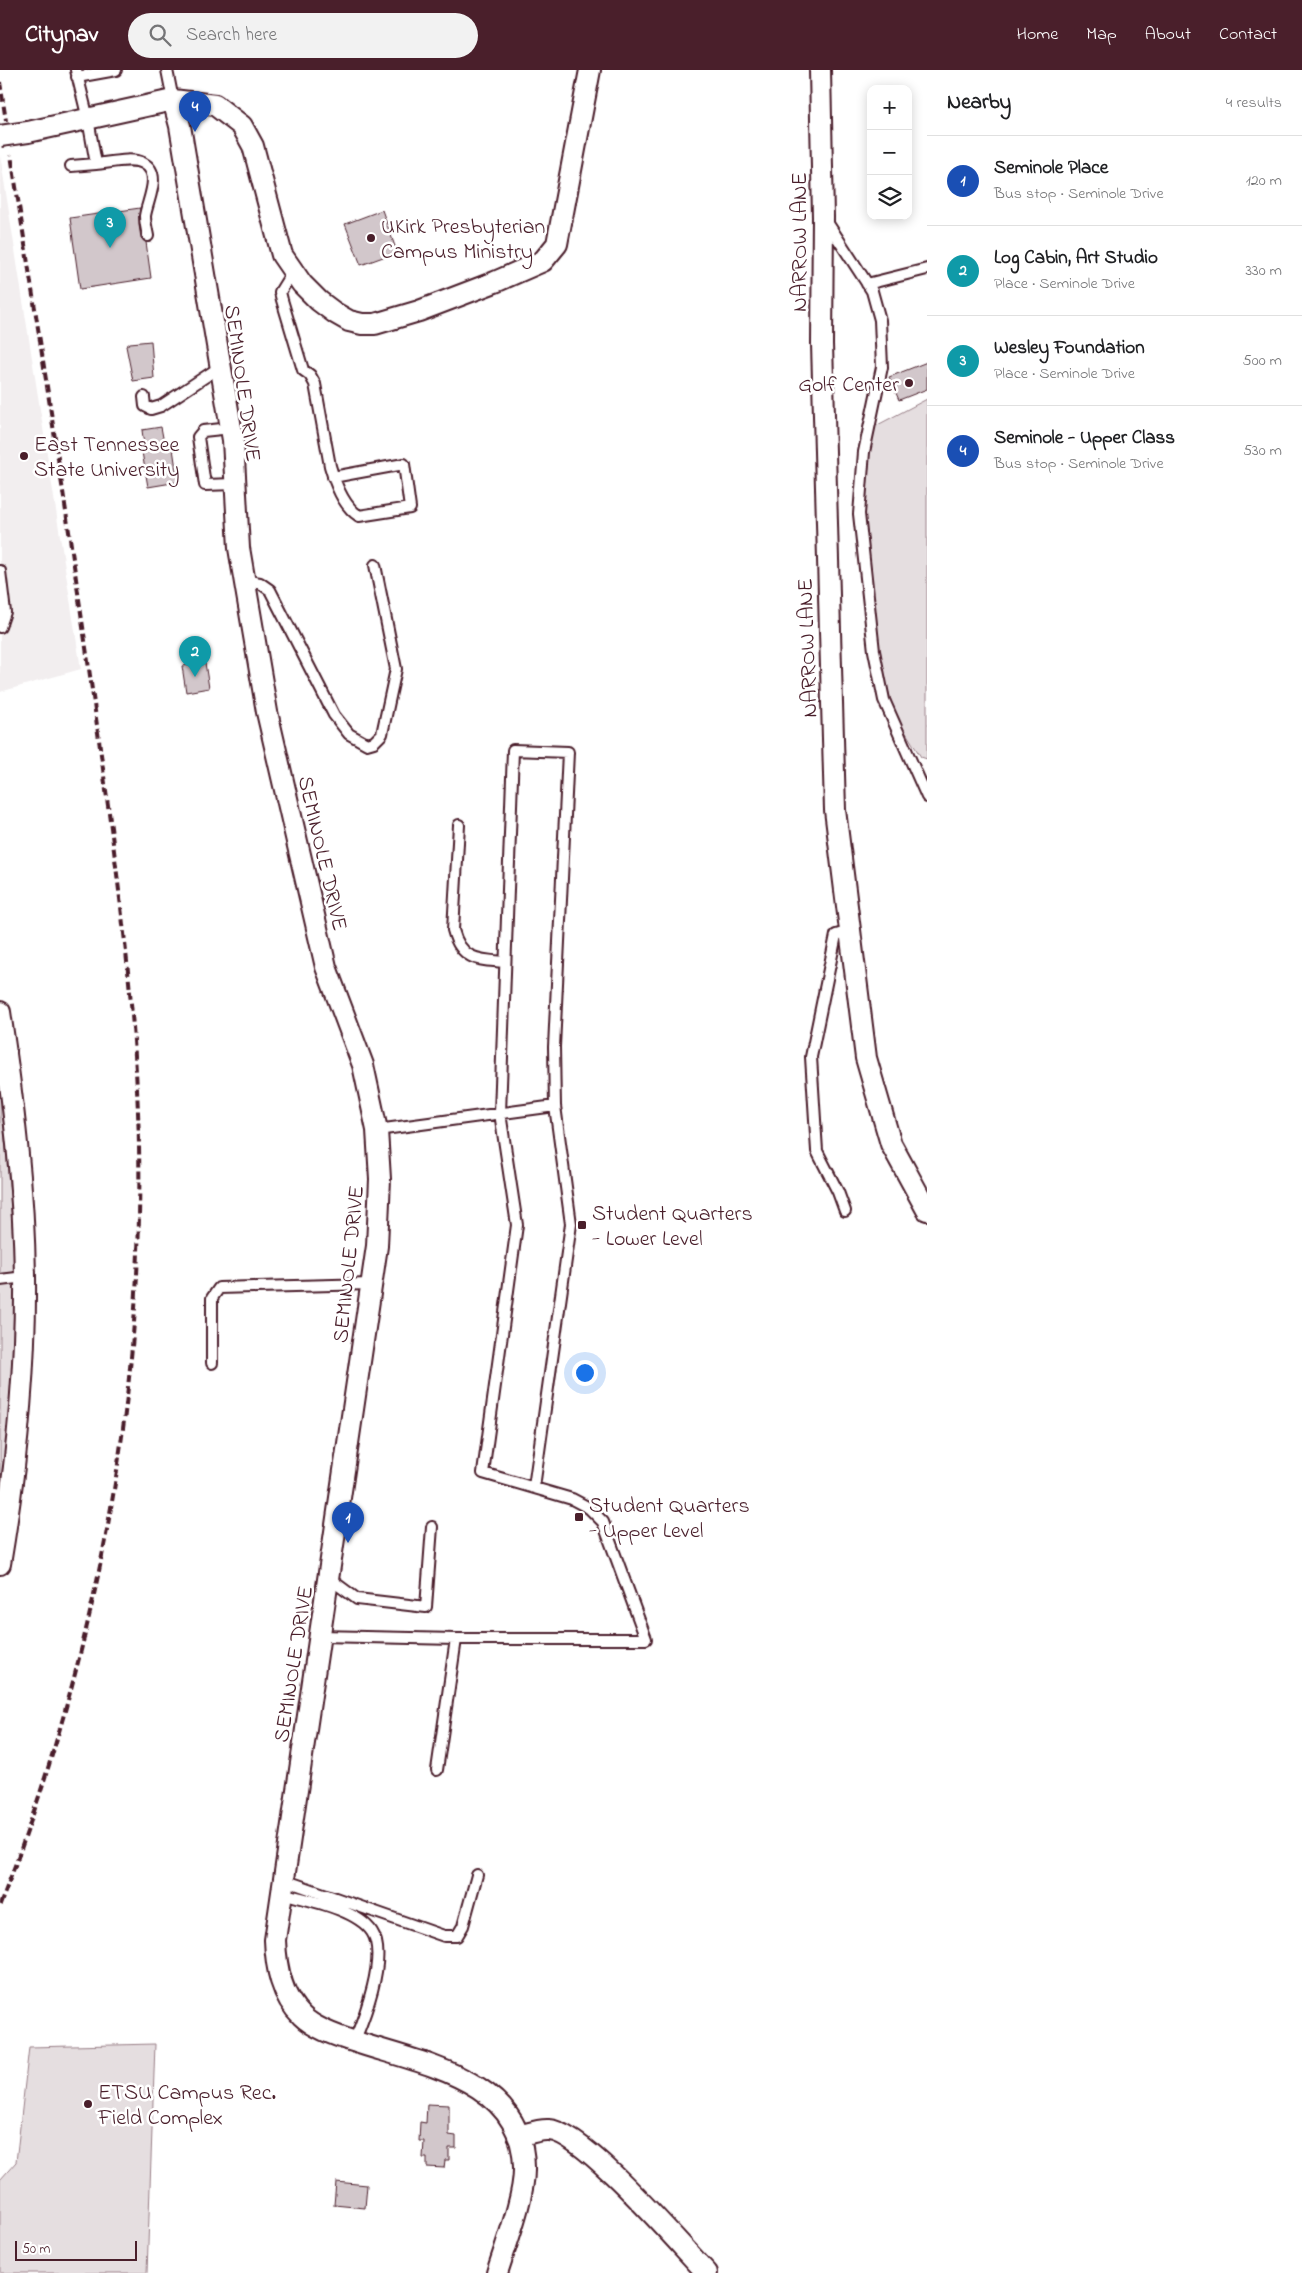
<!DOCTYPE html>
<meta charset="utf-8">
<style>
:root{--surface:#fff;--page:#f2f2f2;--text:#202124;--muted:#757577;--line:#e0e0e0;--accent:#4a1f2b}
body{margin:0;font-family:"Indie Flower",sans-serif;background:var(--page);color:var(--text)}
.controls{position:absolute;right:15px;top:15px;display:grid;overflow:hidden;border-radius:10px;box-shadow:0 2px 12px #0003}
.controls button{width:45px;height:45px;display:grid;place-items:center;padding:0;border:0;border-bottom:1px solid var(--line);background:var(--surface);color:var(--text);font:25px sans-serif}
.scale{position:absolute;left:15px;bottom:12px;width:122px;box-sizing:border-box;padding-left:5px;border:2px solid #4a1f2b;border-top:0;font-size:14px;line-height:18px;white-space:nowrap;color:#4a1f2b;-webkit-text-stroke:4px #fff;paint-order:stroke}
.you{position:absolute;left:584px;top:1302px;width:18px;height:18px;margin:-12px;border:4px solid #fff;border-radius:50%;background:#1a73e8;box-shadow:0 0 0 8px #1a73e833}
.badge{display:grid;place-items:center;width:32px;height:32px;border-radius:50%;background:var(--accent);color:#fff;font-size:16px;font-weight:700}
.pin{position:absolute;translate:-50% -41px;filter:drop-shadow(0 1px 2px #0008)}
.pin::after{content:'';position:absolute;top:26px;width:18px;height:15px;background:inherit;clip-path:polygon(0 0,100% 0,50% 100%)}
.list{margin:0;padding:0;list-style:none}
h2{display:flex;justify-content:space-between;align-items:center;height:65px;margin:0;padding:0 20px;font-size:21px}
h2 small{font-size:16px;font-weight:400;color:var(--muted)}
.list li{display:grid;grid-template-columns:32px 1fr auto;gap:15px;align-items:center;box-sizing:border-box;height:90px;padding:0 20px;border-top:1px solid var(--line)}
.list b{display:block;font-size:19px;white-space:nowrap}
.list p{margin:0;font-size:16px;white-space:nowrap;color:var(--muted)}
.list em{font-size:16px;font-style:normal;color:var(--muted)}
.icon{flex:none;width:28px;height:28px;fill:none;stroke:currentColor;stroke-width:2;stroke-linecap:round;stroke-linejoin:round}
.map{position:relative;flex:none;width:927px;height:2203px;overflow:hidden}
header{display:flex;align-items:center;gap:30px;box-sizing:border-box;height:70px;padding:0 25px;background:var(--accent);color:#fff}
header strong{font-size:24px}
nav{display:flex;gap:28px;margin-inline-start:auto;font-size:18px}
.search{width:350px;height:45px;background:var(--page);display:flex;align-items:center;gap:12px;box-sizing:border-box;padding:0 18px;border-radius:28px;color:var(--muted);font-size:19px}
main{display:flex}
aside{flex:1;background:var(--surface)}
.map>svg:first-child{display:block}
</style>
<header>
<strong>Citynav</strong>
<div class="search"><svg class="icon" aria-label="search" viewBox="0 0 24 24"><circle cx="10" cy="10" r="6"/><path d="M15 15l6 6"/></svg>Search here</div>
<nav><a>Home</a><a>Map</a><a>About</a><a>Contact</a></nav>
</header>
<main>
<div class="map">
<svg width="927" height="2203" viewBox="0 0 927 2203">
<rect width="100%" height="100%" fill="#fff"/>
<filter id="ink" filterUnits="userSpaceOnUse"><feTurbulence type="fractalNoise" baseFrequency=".02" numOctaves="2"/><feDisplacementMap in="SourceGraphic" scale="10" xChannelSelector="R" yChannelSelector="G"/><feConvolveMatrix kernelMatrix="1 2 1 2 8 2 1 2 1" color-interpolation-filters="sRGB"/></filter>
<g filter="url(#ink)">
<path fill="#f2eeef" d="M0 85 81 599 0 622Z"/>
<path fill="#e5dee0" stroke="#987e86" d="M927 329V689L921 687 895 645 881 594 863 486 868 360Z
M0 1011C4 1064 10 1117 13 1170 17 1254 10 1344 0 1428Z
M155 1974 147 2203H0V2110L16 2092 29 1977Z"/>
<path fill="#d2c7cb" stroke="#4a1f2b" d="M140 138 139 155 141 168 146 172 151 208 80 219 70 148Z
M382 140 397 182 361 195 345 154Z
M151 271 154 308 133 311 126 276 130 273Z
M927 292V319L899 330 889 307Z
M161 357 164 373 172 372 178 412 148 417 141 376H144L142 360Z
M205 593 209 618 186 622 182 596Z
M427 2034 449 2035V2065L456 2066V2078H449V2090H445L444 2098 427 2097V2088H423L424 2071H419L420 2052 426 2053Z
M336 2112 367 2115 365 2138 334 2135Z"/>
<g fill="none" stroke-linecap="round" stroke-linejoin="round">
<defs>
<path id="lane" d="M76 0 88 49 96 94C109 93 131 87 143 93 163 103 147 131 145 146 145 153 147 160 148 166
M167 0 173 30
M77 7 116 0
M71 96 96 94
M825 149 872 221 880 250 882 297 864 382 859 444 874 581 884 630 927 727
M293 201 280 222 282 230 303 300 310 305 315 314 330 396C335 413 343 436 359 446L410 438 404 394 333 407
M867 214 927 199
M144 327 145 336 151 339 161 336 220 297
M231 358 203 361 198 367 205 415 234 414
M0 501 5 542 0 557
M244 510 260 513 270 520 334 645 349 664 367 674 374 672 382 664 396 599 375 495
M459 755 453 860C461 890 478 890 505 892
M377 1060 555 1036 571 1154 534 1417
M845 1141 838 1122 817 1081 811 987 836 865 850 861
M0 1210 25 1207
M212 1293V1228L219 1218 371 1214
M330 1509 357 1529 426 1537 432 1457
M320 1566 456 1569H646L603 1452 589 1438 572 1429 483 1403 517 1155 500 1043 513 680 568 682 554 977 555 1036
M437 1700 456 1569
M284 1810 444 1866H457L463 1856 477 1805
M282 1823C307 1830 357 1839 372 1862 388 1886 364 1948 354 1972"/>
<path id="street" d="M820 0 823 147 822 274 835 740 866 988 891 1074 927 1140
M173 30 180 56 233 370 239 478 267 642 326 897 363 995 377 1060 380 1109 377 1176 275 1870C276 1897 281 1926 302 1946 315 1959 339 1967 356 1972 422 1994 523 2009 524 2097 525 2126 506 2174 497 2203
M28 62 173 30 215 35 242 56 253 76 282 185 302 214 319 231 335 243 349 251 362 254H375L419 241 495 212 543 191 557 174 590 0
M0 942C13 1030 24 1118 25 1207 26 1302 16 1399 0 1494
M518 2066C527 2064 539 2059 549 2060 584 2062 679 2174 707 2203"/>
</defs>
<use href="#lane" stroke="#4a1f2b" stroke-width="14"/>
<use href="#street" stroke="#4a1f2b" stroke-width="24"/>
<use href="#lane" stroke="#fff" stroke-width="10"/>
<use href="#street" stroke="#fff" stroke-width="20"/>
<path stroke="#4a1f2b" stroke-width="4" stroke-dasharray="8 4" stroke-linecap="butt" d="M0 12 6 51
M0 1835C94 1594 144 1334 139 1076 136 929 115 786 95 641 69 456 40 270 11 85"/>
<defs>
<path id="street-bridge" d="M0 66 28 62"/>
</defs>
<use href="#street-bridge" stroke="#4a1f2b" stroke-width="24" stroke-linecap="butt"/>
<use href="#street-bridge" stroke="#fff" stroke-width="20"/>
</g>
</g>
<g fill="#4a1f2b" stroke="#fff" stroke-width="2">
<circle cx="371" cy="168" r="5"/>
<circle cx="909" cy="313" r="5"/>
<circle cx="24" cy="386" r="5"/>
<rect x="577" y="1150" width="10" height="10" rx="2.5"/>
<rect x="574" y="1442" width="10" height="10" rx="2.5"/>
<circle cx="88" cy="2034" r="5"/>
</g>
<g text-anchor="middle" stroke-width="5" stroke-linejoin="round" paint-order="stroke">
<g font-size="22" fill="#4a1f2b" stroke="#fff" text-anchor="start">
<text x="381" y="163">UKirk Presbyterian<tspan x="381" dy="25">Campus Ministry</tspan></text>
<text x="899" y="321" text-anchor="end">Golf Center</text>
<text x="34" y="381">East Tennessee<tspan x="34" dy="25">State University</tspan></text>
<text x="592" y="1150">Student Quarters<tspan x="592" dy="25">- Lower Level</tspan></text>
<text x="589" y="1442">Student Quarters<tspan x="589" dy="25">- Upper Level</tspan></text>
<text x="98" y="2029">ETSU Campus Rec.<tspan x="98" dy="25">Field Complex</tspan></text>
</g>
<g font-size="22" fill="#4a1f2b" stroke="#fff">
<text transform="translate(798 172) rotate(-90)" y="8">NARROW LANE</text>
<text transform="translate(244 313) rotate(82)" y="8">SEMINOLE DRIVE</text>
<text transform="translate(806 578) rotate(-92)" y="8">NARROW LANE</text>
<text transform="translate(324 783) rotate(77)" y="8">SEMINOLE DRIVE</text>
<text transform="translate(347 1194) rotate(-84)" y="8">SEMINOLE DRIVE</text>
<text transform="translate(292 1594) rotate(-81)" y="8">SEMINOLE DRIVE</text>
</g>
</g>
</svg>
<div class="controls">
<button>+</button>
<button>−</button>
<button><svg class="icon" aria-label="layers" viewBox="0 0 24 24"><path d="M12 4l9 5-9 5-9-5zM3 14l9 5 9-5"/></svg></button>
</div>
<div class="scale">50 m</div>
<div class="you"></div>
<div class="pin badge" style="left:348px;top:1473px;background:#1a4fb4">1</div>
<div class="pin badge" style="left:195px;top:607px;background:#0f9aa8">2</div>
<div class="pin badge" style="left:110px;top:178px;background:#0f9aa8">3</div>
<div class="pin badge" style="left:195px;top:62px;background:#1a4fb4">4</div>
</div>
<aside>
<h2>Nearby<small>4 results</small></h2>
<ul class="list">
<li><span class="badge" style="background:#1a4fb4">1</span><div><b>Seminole Place</b><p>Bus stop · Seminole Drive</p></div><em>120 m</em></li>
<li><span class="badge" style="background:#0f9aa8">2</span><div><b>Log Cabin, Art Studio</b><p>Place · Seminole Drive</p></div><em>330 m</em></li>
<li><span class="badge" style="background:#0f9aa8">3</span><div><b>Wesley Foundation</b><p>Place · Seminole Drive</p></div><em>500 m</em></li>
<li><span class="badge" style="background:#1a4fb4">4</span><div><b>Seminole - Upper Class</b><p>Bus stop · Seminole Drive</p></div><em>530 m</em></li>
</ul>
</aside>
</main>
